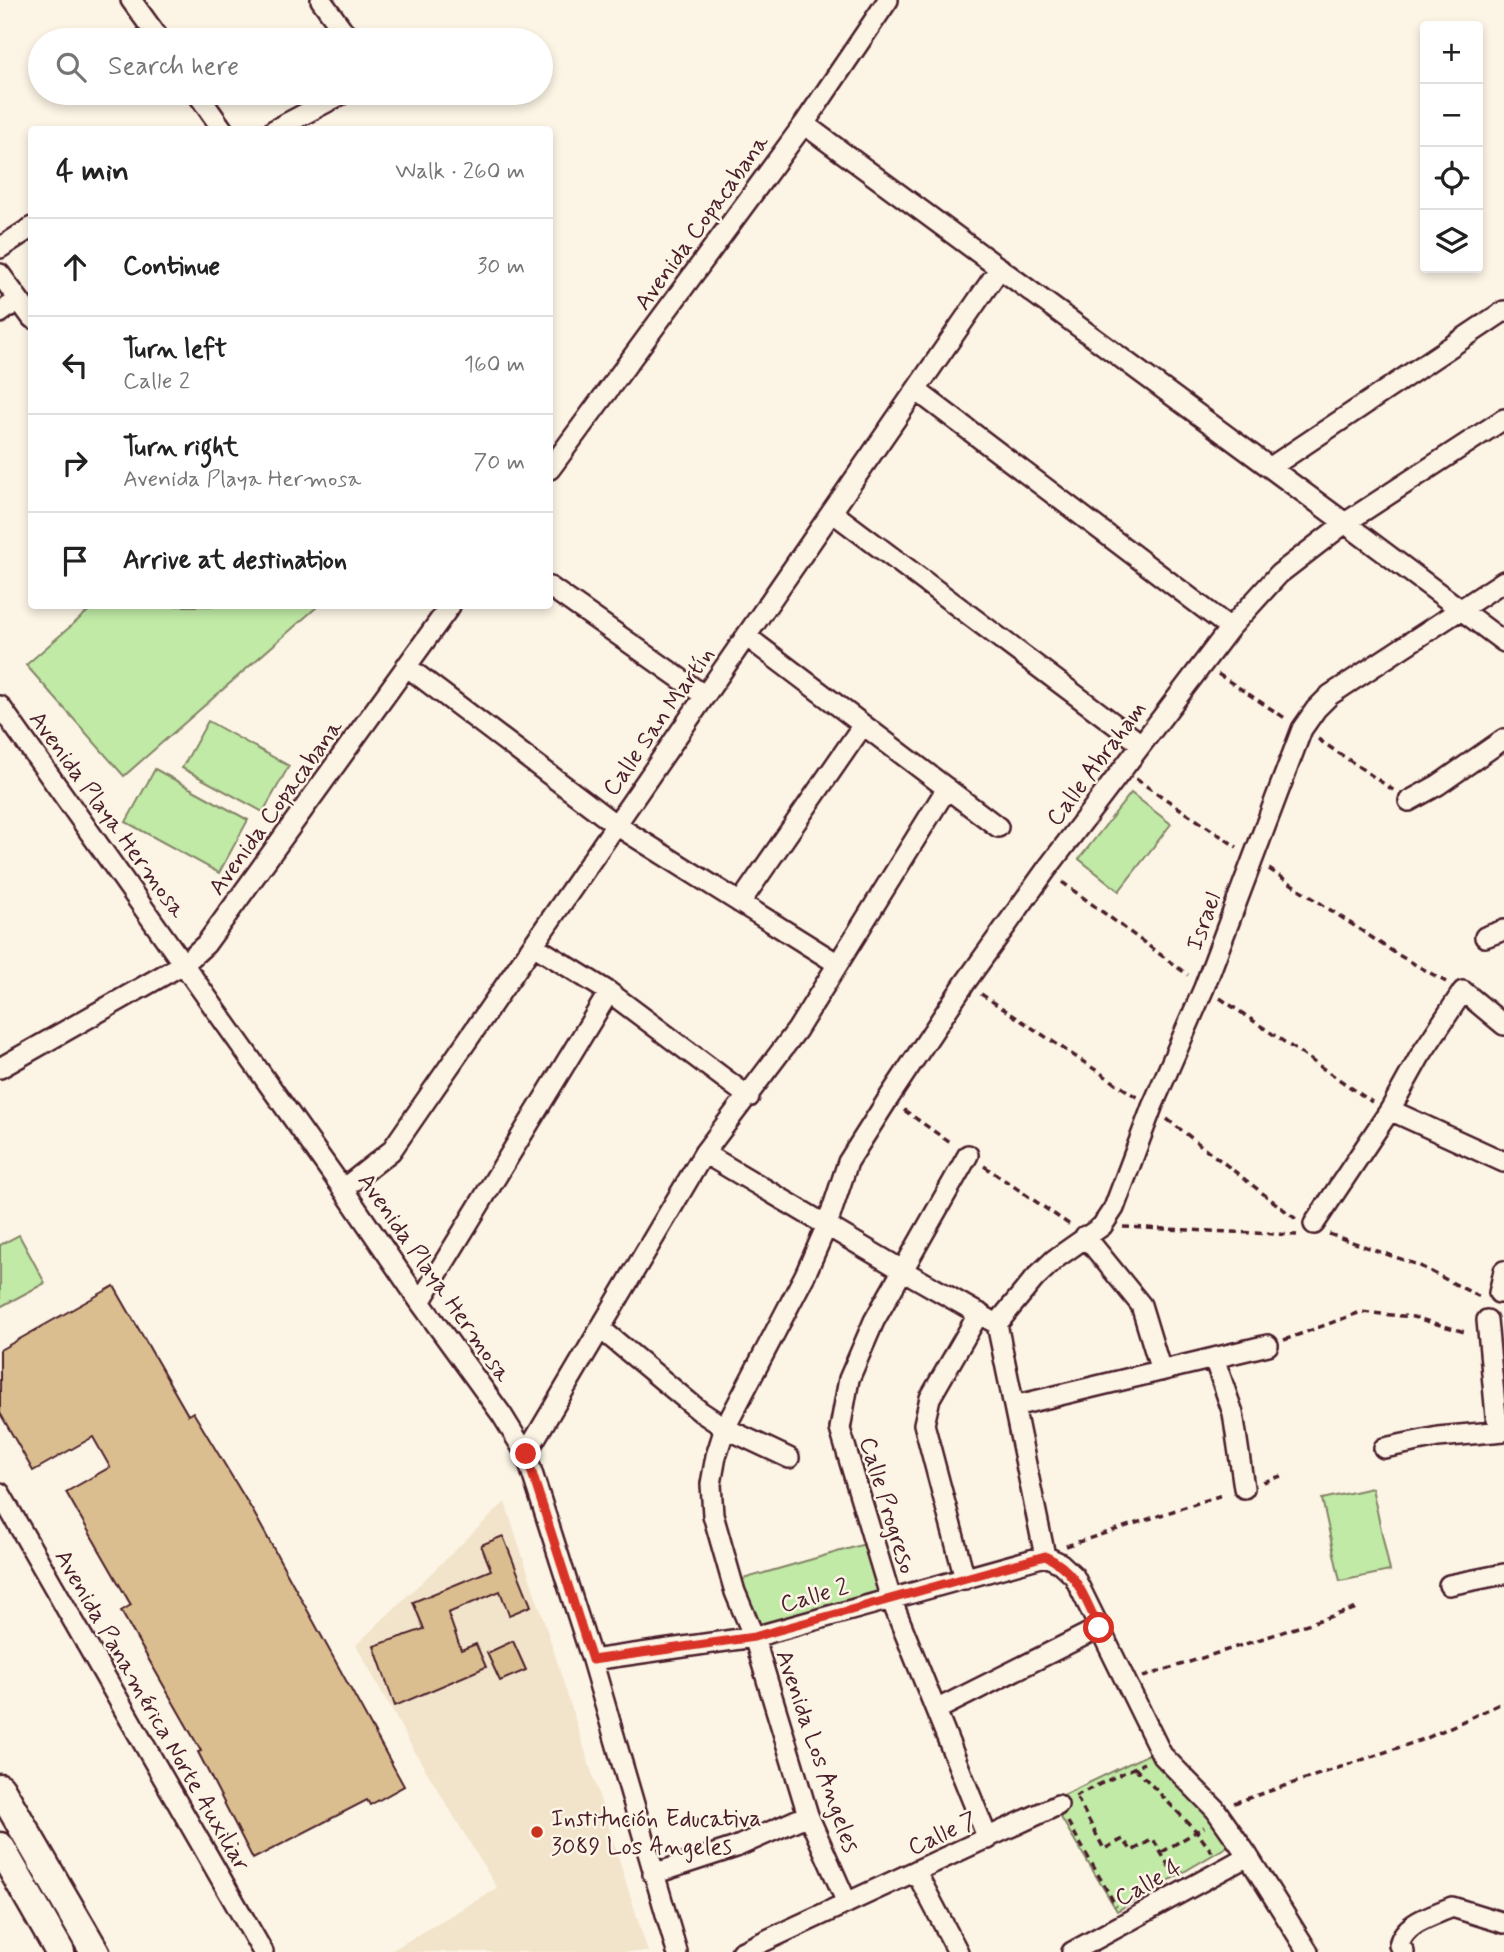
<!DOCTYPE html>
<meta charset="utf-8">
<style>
:root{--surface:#fff;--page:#f2f2f2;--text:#222;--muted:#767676;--line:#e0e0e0}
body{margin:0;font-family:Mynerve,sans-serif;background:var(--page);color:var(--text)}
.controls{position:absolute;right:21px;top:21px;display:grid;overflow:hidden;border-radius:7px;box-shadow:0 4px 10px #0003}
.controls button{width:63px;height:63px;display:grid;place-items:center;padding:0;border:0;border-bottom:2px solid var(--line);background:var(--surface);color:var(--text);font:35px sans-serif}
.stop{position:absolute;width:21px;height:21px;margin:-16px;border:5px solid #d93025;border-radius:50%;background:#fff}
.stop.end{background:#d93025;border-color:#fff;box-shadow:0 2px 7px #0008}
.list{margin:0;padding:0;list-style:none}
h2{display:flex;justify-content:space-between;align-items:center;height:91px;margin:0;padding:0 28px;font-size:30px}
h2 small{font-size:23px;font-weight:400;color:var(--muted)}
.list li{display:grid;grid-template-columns:46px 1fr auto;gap:21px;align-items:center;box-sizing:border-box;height:98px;padding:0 28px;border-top:2px solid var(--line)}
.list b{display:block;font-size:26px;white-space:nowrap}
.list p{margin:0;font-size:23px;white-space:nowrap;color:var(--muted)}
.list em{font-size:23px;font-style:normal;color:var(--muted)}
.icon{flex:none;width:38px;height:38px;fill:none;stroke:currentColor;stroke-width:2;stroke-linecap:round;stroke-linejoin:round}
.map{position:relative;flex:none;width:1504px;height:1952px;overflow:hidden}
.search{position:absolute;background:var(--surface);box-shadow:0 4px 10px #0003;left:28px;top:28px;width:525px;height:77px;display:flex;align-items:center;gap:18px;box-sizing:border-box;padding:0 24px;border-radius:38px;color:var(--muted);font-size:26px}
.panel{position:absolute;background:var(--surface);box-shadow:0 4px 10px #0003;left:28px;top:126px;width:525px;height:483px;border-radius:7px}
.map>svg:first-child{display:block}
</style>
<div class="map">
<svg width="1504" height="1952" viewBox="0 0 1504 1952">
<rect width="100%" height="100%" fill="#fcf5e5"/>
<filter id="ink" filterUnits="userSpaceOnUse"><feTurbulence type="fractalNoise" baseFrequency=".0143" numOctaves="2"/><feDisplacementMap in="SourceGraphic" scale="14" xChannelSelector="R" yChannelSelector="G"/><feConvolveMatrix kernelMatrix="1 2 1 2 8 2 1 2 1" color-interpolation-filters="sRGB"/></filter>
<g filter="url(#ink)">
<path fill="#f2e4cb" d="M505 1502 555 1655 648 1952H389L497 1888 409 1742 356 1645Z"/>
<path fill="#c0eaa6" stroke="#858468" stroke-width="2" d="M94 606H318L124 776 26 665Z
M208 721 289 766 263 812 182 768Z
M155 769 248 820 219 873 126 822Z
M1131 793 1171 824 1119 891 1079 859Z
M19 1235 45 1283 0 1307V1245Z
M1372 1488 1390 1571 1340 1581 1322 1499Z
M865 1544 879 1594 763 1627 750 1622 736 1581Z
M1151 1753 1233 1843 1117 1911 1051 1801Z"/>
<path fill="#dabe8f" stroke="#4a1f2b" stroke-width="2" d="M114 1286 188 1415 193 1412 254 1513 404 1786 370 1805 367 1800 253 1859 198 1752 201 1751 121 1611 131 1605 66 1492 110 1467 93 1437 33 1471 0 1413V1350Z
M503 1536 531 1606 509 1615 500 1591 448 1613 461 1650 476 1644 486 1667 395 1706 374 1646 424 1629 413 1602 491 1570 481 1545Z
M513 1641 526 1670 500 1681 487 1653Z"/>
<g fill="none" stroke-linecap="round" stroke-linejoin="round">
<defs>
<path id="minor" d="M131 0 160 40
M321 0 350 40
M197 93 223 130
M804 124 1345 523 1504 642
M274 130 344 93
M0 248 32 227
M0 274 32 318
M0 313 18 300
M916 390 1230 628
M1271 467 1504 311
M550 469 804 124 888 0
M832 512 1141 744
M550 587 705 696
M746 636 998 827
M406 666 616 825 838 964
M0 706 343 1189 420 1302 502 1415 526 1454 592 1660 677 1952
M1409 801 1438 785 1504 739
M740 903 863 725
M1485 937 1504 930
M533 945 609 992 749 1097
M0 1068 185 963 206 944 450 606
M1390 1110 1504 1162
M704 1153 902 1270 997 1324 1045 1556 1060 1563 1074 1576 1162 1755 1215 1809 1248 1856 1308 1952
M968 1155 874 1321 849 1379 840 1429 891 1599 988 1839
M343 1189 391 1151 1000 268
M1314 1224 1390 1110 1420 1056 1463 991 1504 1025
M1085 1236 1141 1305 1161 1371
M1499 1293 1504 1271
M420 1302 609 992
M1487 1320 1496 1416 1504 1430
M997 1324 1035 1278 1055 1259 1102 1226 1114 1208 1152 1107 1204 988 1302 729 1316 709 1330 695 1504 581
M601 1329 701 1412 725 1428 789 1458
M1214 1358 1233 1413 1244 1488
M1014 1406 1268 1345
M1384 1448 1438 1437 1504 1431
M526 1454 704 1153 797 1030 947 788
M0 1493 263 1952
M965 1579 924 1424 930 1398 979 1313
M1449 1585 1504 1574
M592 1660 754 1637 1045 1556
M936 1710 1099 1628
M916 1872 958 1952
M653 1874 736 1847 808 1815
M847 1903 808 1815 754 1637 735 1592 713 1515 711 1484 716 1456 725 1428 805 1275 827 1225 848 1162 888 1099 965 983 1046 870 1230 628 1279 574 1345 523 1504 419
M741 1952 1058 1805
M1072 1952 1248 1856
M1404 1952 1399 1945C1404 1922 1432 1916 1452 1907L1504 1923"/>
<path id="highway" d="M0 1788 95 1952
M0 1847 60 1952"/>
</defs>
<use href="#minor" stroke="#4a1f2b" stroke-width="24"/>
<use href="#highway" stroke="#4a1f2b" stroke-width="33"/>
<path stroke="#4a1f2b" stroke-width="3.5" stroke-dasharray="7 5" stroke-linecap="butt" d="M1218 674 1288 720
M1318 739 1396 792
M1136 779 1237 847
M1269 869 1395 953 1446 982
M1062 882 1188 975
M981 994 1138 1098
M1220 998 1372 1102
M904 1110 952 1144
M1167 1119 1296 1219
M984 1166 1070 1225
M1123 1227 1297 1235
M1329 1234 1418 1265 1480 1297
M1284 1340 1361 1312 1413 1317 1468 1333
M1263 1482 1281 1476
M1066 1546 1225 1494
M1143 1677 1357 1608
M1135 1768 1197 1832 1212 1852
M1075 1796 1144 1763
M1077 1798 1104 1849 1123 1839 1132 1851 1153 1839 1174 1875
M1234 1803 1427 1738 1504 1702
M1068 1822 1116 1906
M1162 1852 1204 1827"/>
<use href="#minor" stroke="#fcf5e5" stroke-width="19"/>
<use href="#highway" stroke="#fcf5e5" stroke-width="28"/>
</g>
</g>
<g fill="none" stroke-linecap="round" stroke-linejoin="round" filter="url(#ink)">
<path stroke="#d93025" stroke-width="9" d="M526 1454 592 1660 754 1637 1045 1556C1078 1571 1084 1598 1099 1628"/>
</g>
<circle fill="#c8321e" stroke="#fcf5e5" stroke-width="2.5" cx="537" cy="1832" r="7"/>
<g text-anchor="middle" stroke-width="5" stroke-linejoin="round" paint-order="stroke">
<g font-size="24" fill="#4a1f2b" stroke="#fcf5e5">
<text transform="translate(701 222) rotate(-54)" y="8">Avenida Copacabana</text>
<text transform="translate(658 721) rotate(-55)" y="8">Calle San Martín</text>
<text transform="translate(1096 763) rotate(-53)" y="8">Calle Abraham</text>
<text transform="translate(275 807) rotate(-54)" y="8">Avenida Copacabana</text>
<text transform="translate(108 814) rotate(54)" y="8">Avenida Playa Hermosa</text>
<text transform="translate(1203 921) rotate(-70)" y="8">Israel</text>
<text transform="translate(435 1277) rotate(55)" y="8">Avenida Playa Hermosa</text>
<text transform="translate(888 1505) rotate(73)" y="8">Calle Progreso</text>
<text transform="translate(814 1595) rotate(-16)" y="8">Calle 2</text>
<text transform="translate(153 1710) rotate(60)" y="8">Avenida Panamérica Norte Auxiliar</text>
<text transform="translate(818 1751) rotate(71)" y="8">Avenida Los Angeles</text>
<text transform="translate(942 1833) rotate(-25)" y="8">Calle 7</text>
<text transform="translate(1148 1882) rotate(-29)" y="8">Calle 4</text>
</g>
<g font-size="24" fill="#4a1f2b" stroke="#fcf5e5" text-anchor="start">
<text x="551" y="1826">Institución Educativa<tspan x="551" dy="28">3089 Los Angeles</tspan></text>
</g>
</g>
</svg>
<div class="controls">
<button>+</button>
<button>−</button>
<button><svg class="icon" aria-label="locate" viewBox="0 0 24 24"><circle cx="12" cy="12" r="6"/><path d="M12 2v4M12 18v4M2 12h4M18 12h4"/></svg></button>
<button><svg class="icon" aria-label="layers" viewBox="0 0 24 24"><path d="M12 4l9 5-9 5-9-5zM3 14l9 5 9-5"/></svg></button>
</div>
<div class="stop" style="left:1099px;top:1628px"></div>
<div class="stop end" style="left:526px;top:1454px"></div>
<div class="search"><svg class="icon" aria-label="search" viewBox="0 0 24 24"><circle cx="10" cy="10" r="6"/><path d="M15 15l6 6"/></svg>Search here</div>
<section class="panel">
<h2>4 min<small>Walk · 260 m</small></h2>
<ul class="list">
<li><svg class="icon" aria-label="ahead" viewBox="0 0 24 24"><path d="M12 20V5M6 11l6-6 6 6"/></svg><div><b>Continue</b></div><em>30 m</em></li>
<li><svg class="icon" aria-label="left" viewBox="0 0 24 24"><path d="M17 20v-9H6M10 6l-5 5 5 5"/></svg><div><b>Turn left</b><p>Calle 2</p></div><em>160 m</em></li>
<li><svg class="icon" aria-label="right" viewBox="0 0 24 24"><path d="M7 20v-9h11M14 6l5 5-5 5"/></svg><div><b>Turn right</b><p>Avenida Playa Hermosa</p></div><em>70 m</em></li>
<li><svg class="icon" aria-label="arrive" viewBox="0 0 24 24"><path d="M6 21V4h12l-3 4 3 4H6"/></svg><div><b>Arrive at destination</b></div></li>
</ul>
</section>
</div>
